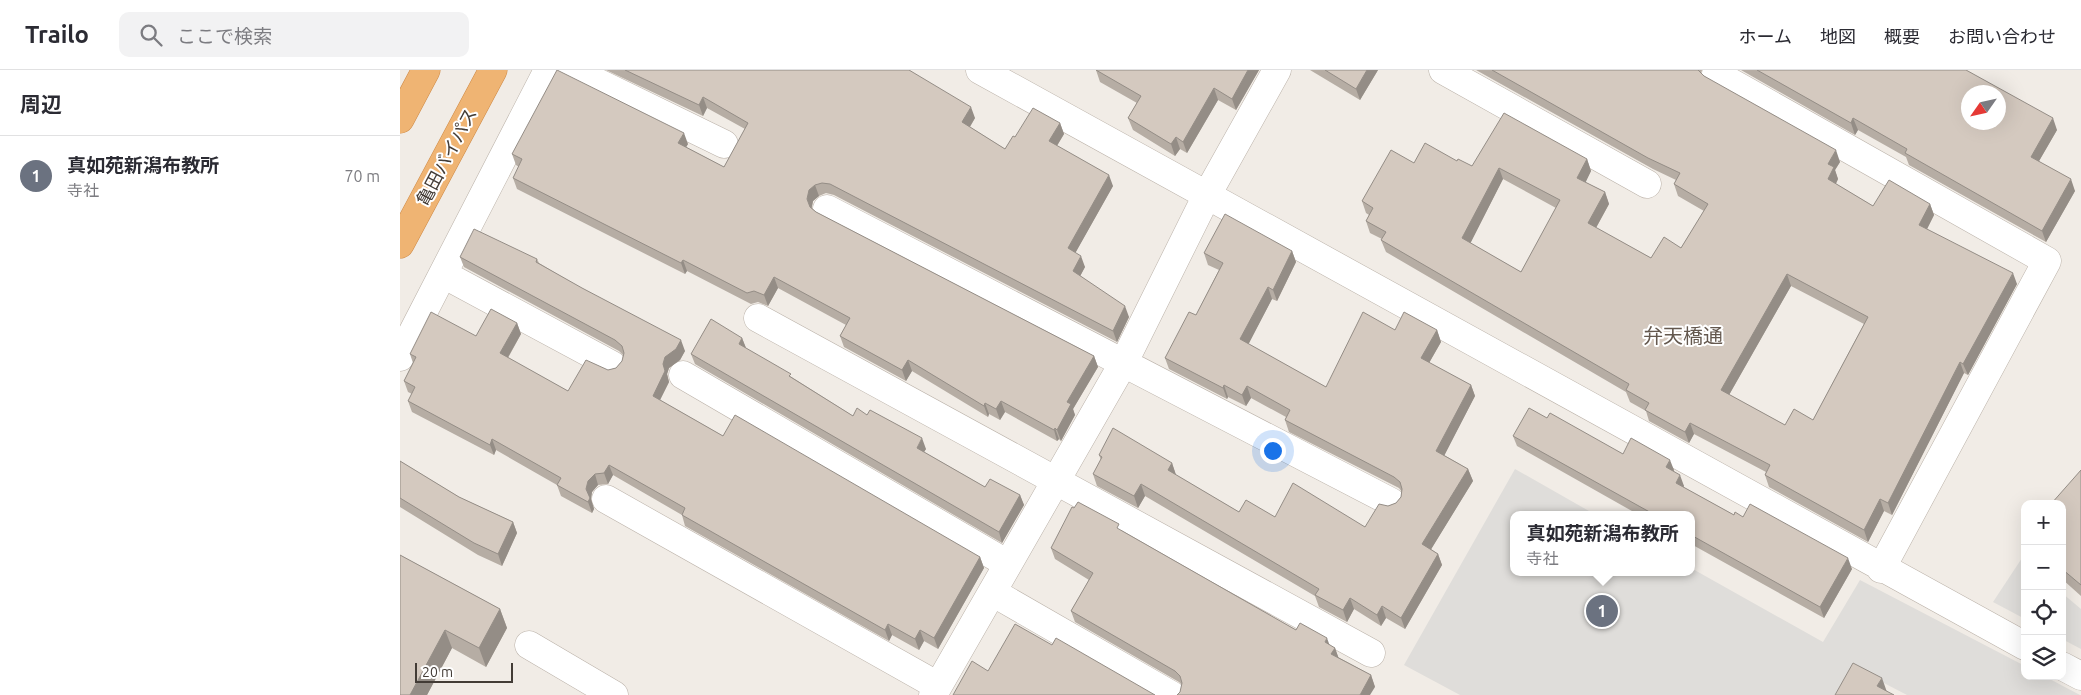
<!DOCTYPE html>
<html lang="ja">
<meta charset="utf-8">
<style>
:root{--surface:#fff;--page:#f2f2f3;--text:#2b2b33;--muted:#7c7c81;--line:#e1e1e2;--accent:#7c3aed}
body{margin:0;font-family:Ubuntu,"Noto Sans JP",sans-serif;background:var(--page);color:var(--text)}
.controls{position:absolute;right:15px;bottom:15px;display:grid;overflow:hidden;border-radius:10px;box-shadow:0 5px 20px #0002}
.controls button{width:45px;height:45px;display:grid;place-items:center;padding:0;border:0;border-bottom:1px solid var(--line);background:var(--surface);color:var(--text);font:25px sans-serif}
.compass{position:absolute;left:1561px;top:15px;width:45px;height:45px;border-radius:50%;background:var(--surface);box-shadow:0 5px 20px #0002;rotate:236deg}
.scale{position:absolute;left:15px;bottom:12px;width:98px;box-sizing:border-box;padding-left:5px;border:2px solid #433c36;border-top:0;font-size:14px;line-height:18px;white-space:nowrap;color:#433c36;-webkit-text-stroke:4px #fff;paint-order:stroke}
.you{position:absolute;left:872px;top:380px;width:18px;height:18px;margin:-12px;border:4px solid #fff;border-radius:50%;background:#1a73e8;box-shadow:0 0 0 8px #1a73e833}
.badge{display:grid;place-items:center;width:32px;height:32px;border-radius:50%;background:var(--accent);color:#fff;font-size:16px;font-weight:700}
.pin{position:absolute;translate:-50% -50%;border:2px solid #fff;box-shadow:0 1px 5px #0006}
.popup{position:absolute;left:1110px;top:441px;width:185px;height:65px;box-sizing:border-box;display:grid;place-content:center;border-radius:10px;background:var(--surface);filter:drop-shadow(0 1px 4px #0005);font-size:16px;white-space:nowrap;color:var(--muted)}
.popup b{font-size:19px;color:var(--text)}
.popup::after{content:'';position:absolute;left:50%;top:100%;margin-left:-10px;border:10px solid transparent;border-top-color:var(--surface)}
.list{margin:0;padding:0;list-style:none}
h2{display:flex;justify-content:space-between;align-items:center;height:65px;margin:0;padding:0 20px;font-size:21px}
h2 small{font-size:16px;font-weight:400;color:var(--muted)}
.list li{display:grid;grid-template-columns:32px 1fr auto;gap:15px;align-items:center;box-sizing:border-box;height:80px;padding:0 20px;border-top:1px solid var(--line)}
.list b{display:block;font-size:19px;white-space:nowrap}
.list p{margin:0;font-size:16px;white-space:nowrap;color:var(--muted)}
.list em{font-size:16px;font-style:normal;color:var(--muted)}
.icon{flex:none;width:28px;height:28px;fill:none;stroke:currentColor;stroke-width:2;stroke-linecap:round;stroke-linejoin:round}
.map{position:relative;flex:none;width:1681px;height:625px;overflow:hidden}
header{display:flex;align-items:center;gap:30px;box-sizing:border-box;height:70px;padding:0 25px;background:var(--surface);border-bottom:1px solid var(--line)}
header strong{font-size:24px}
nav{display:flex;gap:28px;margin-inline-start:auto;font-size:18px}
.search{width:350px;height:45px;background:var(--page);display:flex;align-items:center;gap:12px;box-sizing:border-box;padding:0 18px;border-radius:10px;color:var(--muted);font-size:19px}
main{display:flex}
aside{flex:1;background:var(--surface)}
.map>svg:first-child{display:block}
</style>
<header>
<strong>Trailo</strong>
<div class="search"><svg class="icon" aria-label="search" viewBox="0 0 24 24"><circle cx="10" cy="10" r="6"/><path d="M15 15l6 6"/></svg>ここで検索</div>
<nav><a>ホーム</a><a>地図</a><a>概要</a><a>お問い合わせ</a></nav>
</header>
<main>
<aside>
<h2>周辺<small></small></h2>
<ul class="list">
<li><span class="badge" style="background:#6b7280">1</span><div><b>真如苑新潟布教所</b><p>寺社</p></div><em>70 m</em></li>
</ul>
</aside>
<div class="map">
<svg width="1681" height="625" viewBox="0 0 1681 625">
<rect width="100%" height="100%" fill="#f1ece6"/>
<path fill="#dfddda" d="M1115 399 1196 445H1113V502H1291V498L1423 572 1460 510 1625 596V606H1644L1680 625H1507L1453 597 1437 625H1060L1004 595Z
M1622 488 1625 490V549L1593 532Z
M1662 523 1681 539V579L1662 569Z"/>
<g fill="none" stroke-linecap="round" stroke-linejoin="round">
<defs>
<path id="minor" d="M172 0 324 74
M580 0 1625 576
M1043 0 1247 114
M1316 4 1647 191 1481 499
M427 139 991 432
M43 204 212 295
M358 248 971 583
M0 287 148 0
M283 305 608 494
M206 429 538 616
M592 522 771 625
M129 575 214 625
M1662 596 1681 606
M533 625 724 292 807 125 877 0"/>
<path id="highway" d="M0 49 26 0
M0 174 93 0"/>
</defs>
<use href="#minor" stroke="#bbb2a9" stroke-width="29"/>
<use href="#highway" stroke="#cd8844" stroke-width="29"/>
<use href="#minor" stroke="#fff" stroke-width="28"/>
<use href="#highway" stroke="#efb473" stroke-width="28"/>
</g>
<path fill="#b6ada4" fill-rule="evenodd" d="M206 0H509L575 48 570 57 605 79 615 67 660 53 664 64 657 76 713 116 675 183 685 197 680 206 729 247 717 272 434 125 426 123 419 126 413 131 412 138 416 142 694 286 698 297 673 339 675 345 661 371 659 369 657 371 605 342 600 350 589 344 588 347 512 301 506 311 444 277 440 266 446 255 378 218 368 236 358 232 351 234 287 201 285 204 117 119 113 108 119 97 116 95 112 84 288 74 286 77 324 97 345 59 307 38 303 46Z
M696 0H859L836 40 818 30 787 83 780 79 775 86 733 60 728 48 737 33 700 12Z
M910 0H978L960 30Z
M1076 0H1302L1301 3 1304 6 1440 92 1435 100 1438 109 1436 114 1473 136 1530 134 1534 145 1527 159 1617 214 1568 305 1564 303 1492 445 1484 441 1468 472 1369 417 1365 405 1366 402 1294 364 1289 373 1249 351 1246 341 1230 332 1226 322 986 182 981 170 982 169 970 163 966 151 969 145 966 143 962 131 1014 93 1057 91 1072 96 1187 89 1191 101 1185 112 1205 122 1209 134 1196 158 1251 188 1281 178 1304 141 1278 126 1274 114 1276 110 1253 99ZM1103 109 1156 138 1121 202 1070 173ZM1391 216 1464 254 1413 350 1385 355 1329 325Z
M1341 0H1566L1657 60 1639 91 1675 121 1646 172 1509 95 1506 87 1458 60 1455 65Z
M892 181 896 192 877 231 872 229 848 274 926 317 995 260H1037L1041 272 1029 293 1071 315 1075 326 1044 385 1068 399 1073 411 1031 479 1038 484 1042 495 1005 559 986 548 981 556 954 539 947 552 919 537 915 526 745 426 738 438 697 416 693 404 701 390 699 385 772 393 776 405 839 442 875 447 965 457 988 436 996 433 1001 427 1002 422 999 418 889 362 885 350 886 347 851 328 846 336 828 327 827 329 769 299 765 288 796 245 819 200 808 195 804 183Z
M60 187 137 189 139 193 285 281 280 290 269 298 267 304 269 312 260 330 323 366 580 487 584 498 538 579 524 571 519 580 492 565 489 571 285 456 282 445 213 405 208 414 198 415 192 422 191 429 194 439 192 443 161 426 157 415 96 380 94 385 12 342 8 331 12 324 8 322 4 311 13 293 10 284 76 266 117 253 121 264 108 288 168 321 208 300 216 298 222 291 223 285 219 281 64 197Z
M342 268 346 278 453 346 526 379 524 382 585 417 620 425 624 435 602 473 295 294 291 284Z
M1147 348 1223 384 1274 400V401L1284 416 1283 417 1334 445 1452 499 1424 548 1291 474V445H1239L1117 376 1113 366Z
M0 391 59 427 113 452 117 463 102 496 78 485 0 437Z
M1681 400V526L1662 509V434Z
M721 460 896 560 935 578 938 587 971 605 975 617 780 622 782 615 779 612 675 552 671 541 689 510 655 489 651 478Z
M0 485 100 539 107 558 86 597 52 578 27 625H0Z"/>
<path fill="#948d86" d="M848 0H859L836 40 832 29Z
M967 0H978L960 30 956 19Z
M814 18 818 30 787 83 783 72Z
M303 27 307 38 303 46 299 35Z
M571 37 575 48 566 63 562 52Z
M1453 48 1458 60 1455 65 1451 53Z
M1653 48 1657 60 1635 98 1631 87Z
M660 53 664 64 653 82 649 71Z
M284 63 288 74 282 84 278 73Z
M776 67 780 79 775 86 771 74Z
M1436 80 1440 92 1435 100 1438 109 1432 121 1428 109V94Z
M1187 89 1191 101 1182 120 1177 108Z
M1099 98 1103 109 1067 180 1062 168Z
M709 105 713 116 672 189 668 178Z
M1671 109 1675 121 1646 172 1642 161Z
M415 115 419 126 413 131 411 140 407 129 409 120Z
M1205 122 1209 134 1192 165 1188 153Z
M1530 134 1534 145 1523 167 1519 155Z
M892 181 896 192 877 231 873 220Z
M681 186 685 197 677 212 673 201Z
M283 190 287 201 285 204 281 193Z
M1613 203 1617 214 1568 305 1563 294Z
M1387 204 1391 216 1325 332 1321 320Z
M374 207 378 218 368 236 364 225Z
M868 217 872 229 845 281 840 269Z
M725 236 729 247 717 272 713 261Z
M117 253 121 264 104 294 100 283Z
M1037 260 1041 272 1025 300 1021 288Z
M342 268 346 278 339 274Z
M281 270 285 281 280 290 269 298 267 304 269 312 257 336 253 326 265 287Z
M694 286 698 297 673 339 675 345 661 371 657 360 667 332Z
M508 290 512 301 506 311 502 300Z
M1560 292 1564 303 1492 445 1488 433Z
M824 315 828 327 827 329 823 318Z
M1071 315 1075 326 1041 392 1036 381Z
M847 316 851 328 846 336 842 325Z
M601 331 605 342 600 350 596 339Z
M585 333 589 344 588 347 584 336Z
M1290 353 1294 364 1289 373 1285 362Z
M655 358 659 369 657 371 654 360Z
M522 368 526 379 520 388 517 378Z
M92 369 96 380 94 385 90 375Z
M1270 390 1274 400 1270 408 1266 397Z
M772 393 776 405 772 412 768 400Z
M209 395 213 405 208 414 204 403Z
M1068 399 1073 411 1027 486 1022 474Z
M195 404 198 415 192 422 191 429 194 439 192 443 188 432 186 419 188 411Z
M1280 405 1284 416 1280 424 1276 413Z
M741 414 745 426 738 438 734 426Z
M620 425 624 435 602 473 599 462Z
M1480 429 1484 441 1468 472 1464 460Z
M113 452 117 463 102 496 98 484Z
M1038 484 1042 495 1005 559 1001 548Z
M580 487 584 498 538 579 534 568Z
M1448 488 1452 499 1424 548 1420 537Z
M950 528 954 539 947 552 943 540Z
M982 536 986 548 981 556 977 545Z
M100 539 107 558 86 597 79 578Z
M488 554 492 565 489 571 485 560Z
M45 560 52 578 27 625H10Z
M520 560 524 571 519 580 515 569Z
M927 568 931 579 925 572Z
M935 578 939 589 931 584Z
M971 605 975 617 970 625H960Z
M1482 608 1488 625 1477 616Z"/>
<path fill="#d4c9bf" stroke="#948d86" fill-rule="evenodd" d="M157 0 284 63 278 73 324 97 348 53 303 27 299 35 225 0H509L571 37 562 52 605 79 613 66 615 67 633 38 660 53 649 71 709 105 668 178 681 186 673 201 725 236 713 261 430 114 422 113 415 115 409 120 407 129 410 137 416 142 694 286 667 332 671 334 657 360 655 358 654 360 601 331 596 339 585 333 584 336 508 290 502 300 440 266 450 248 374 207 364 225 354 221 347 223 283 190 281 193 113 108 122 89 112 84Z
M696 0H848L832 29 814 18 783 72 776 67 771 74 728 48 741 26Z
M925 0H967L956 19Z
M1092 0H1298L1304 6 1436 80 1428 94 1434 97 1428 109 1473 136 1489 110 1530 134 1519 155 1613 203 1563 294 1560 292 1488 433 1480 429 1464 460 1365 405 1370 395 1290 353 1285 362 1245 340 1249 333 1226 320 1229 314 981 170 986 162 966 151 973 138 962 131 991 80 1014 93 1025 73 1057 91 1058 89 1072 96 1104 43 1187 89 1177 108 1205 122 1188 153 1251 188 1264 167 1281 178 1308 134 1274 114 1280 103 1248 88ZM1099 98 1160 130 1121 202 1062 168ZM1387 204 1468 247 1413 350 1394 339 1385 355 1321 320Z
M1357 0H1566L1653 48 1631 87 1671 109 1642 161 1505 83 1507 79 1453 48 1451 53ZM1568 22H1598V52H1568Z
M825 144 892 181 873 220 868 217 840 269 926 317 963 242 995 260 1004 242 1037 260 1021 288 1071 315 1036 381 1068 399 1022 474 1038 484 1001 548 982 536 977 545 950 528 943 540 915 525 919 519 741 414 734 426 693 404 702 387 699 385 713 358 772 393 768 400 839 442 846 430 875 447 893 413 965 457 979 434 988 436 996 433 1001 427 1002 419 1000 412 994 407 885 350 890 340 847 316 842 325 824 315 823 318 765 288 789 242 796 245 823 193 804 183Z
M74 159 137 189 136 192 182 218 281 270 276 279 265 287 263 294 265 301 253 326 323 366 335 345 580 487 534 568 520 560 515 569 488 554 485 560 282 445 285 438 209 395 204 403 195 404 188 411 186 419 190 428 188 432 157 415 161 408 92 369 90 375 8 331 15 317 4 311 16 287 10 284 31 242 76 266 91 239 117 253 100 283 168 321 186 290 208 300 216 298 222 291 224 283 222 276 215 270 60 187Z
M311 249 342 268 339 274 391 304 389 306 453 346 457 338 467 345 470 340 522 368 517 378 585 417 590 409 620 425 599 462 291 284Z
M1129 338 1147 348 1150 343 1223 384 1231 368 1270 390 1266 397 1280 405 1276 413 1334 445 1335 442 1343 447 1350 434 1448 488 1420 537 1291 465V445H1255L1113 366Z
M0 391 59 427 113 452 98 484 74 473 0 428Z
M1681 400V515L1662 499V434H1651Z
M678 432 719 454 717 458 896 560 900 553 927 568 925 572 935 578 931 584 971 605 960 625H777L780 622 782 613 780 606 775 601 671 541 693 503 651 478 672 437 674 438Z
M0 485 100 539 79 578 45 560 10 625H0Z
M615 554 652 575 656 568 755 625H553L572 591 588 601Z
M1453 593 1482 608 1477 616 1494 625H1435Z"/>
<g text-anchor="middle" stroke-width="4" stroke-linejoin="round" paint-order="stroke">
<g font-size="18" fill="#433c36" stroke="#fff">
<text transform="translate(47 87) rotate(-62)" y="6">亀田バイパス</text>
</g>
<g font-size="20" fill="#64584e" stroke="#fff">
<text x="1283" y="273">弁天橋通</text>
</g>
</g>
</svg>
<div class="controls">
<button>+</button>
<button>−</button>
<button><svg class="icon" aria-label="locate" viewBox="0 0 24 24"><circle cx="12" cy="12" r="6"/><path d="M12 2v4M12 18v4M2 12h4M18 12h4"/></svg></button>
<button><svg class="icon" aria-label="layers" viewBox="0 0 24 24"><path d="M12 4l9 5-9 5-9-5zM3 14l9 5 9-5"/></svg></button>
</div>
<svg class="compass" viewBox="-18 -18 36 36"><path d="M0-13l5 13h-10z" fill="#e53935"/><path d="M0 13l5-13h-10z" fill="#7c7c81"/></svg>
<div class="scale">20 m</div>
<div class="you"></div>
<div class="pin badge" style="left:1202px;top:541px;background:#6b7280">1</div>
<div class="popup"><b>真如苑新潟布教所</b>寺社</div>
</div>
</main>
